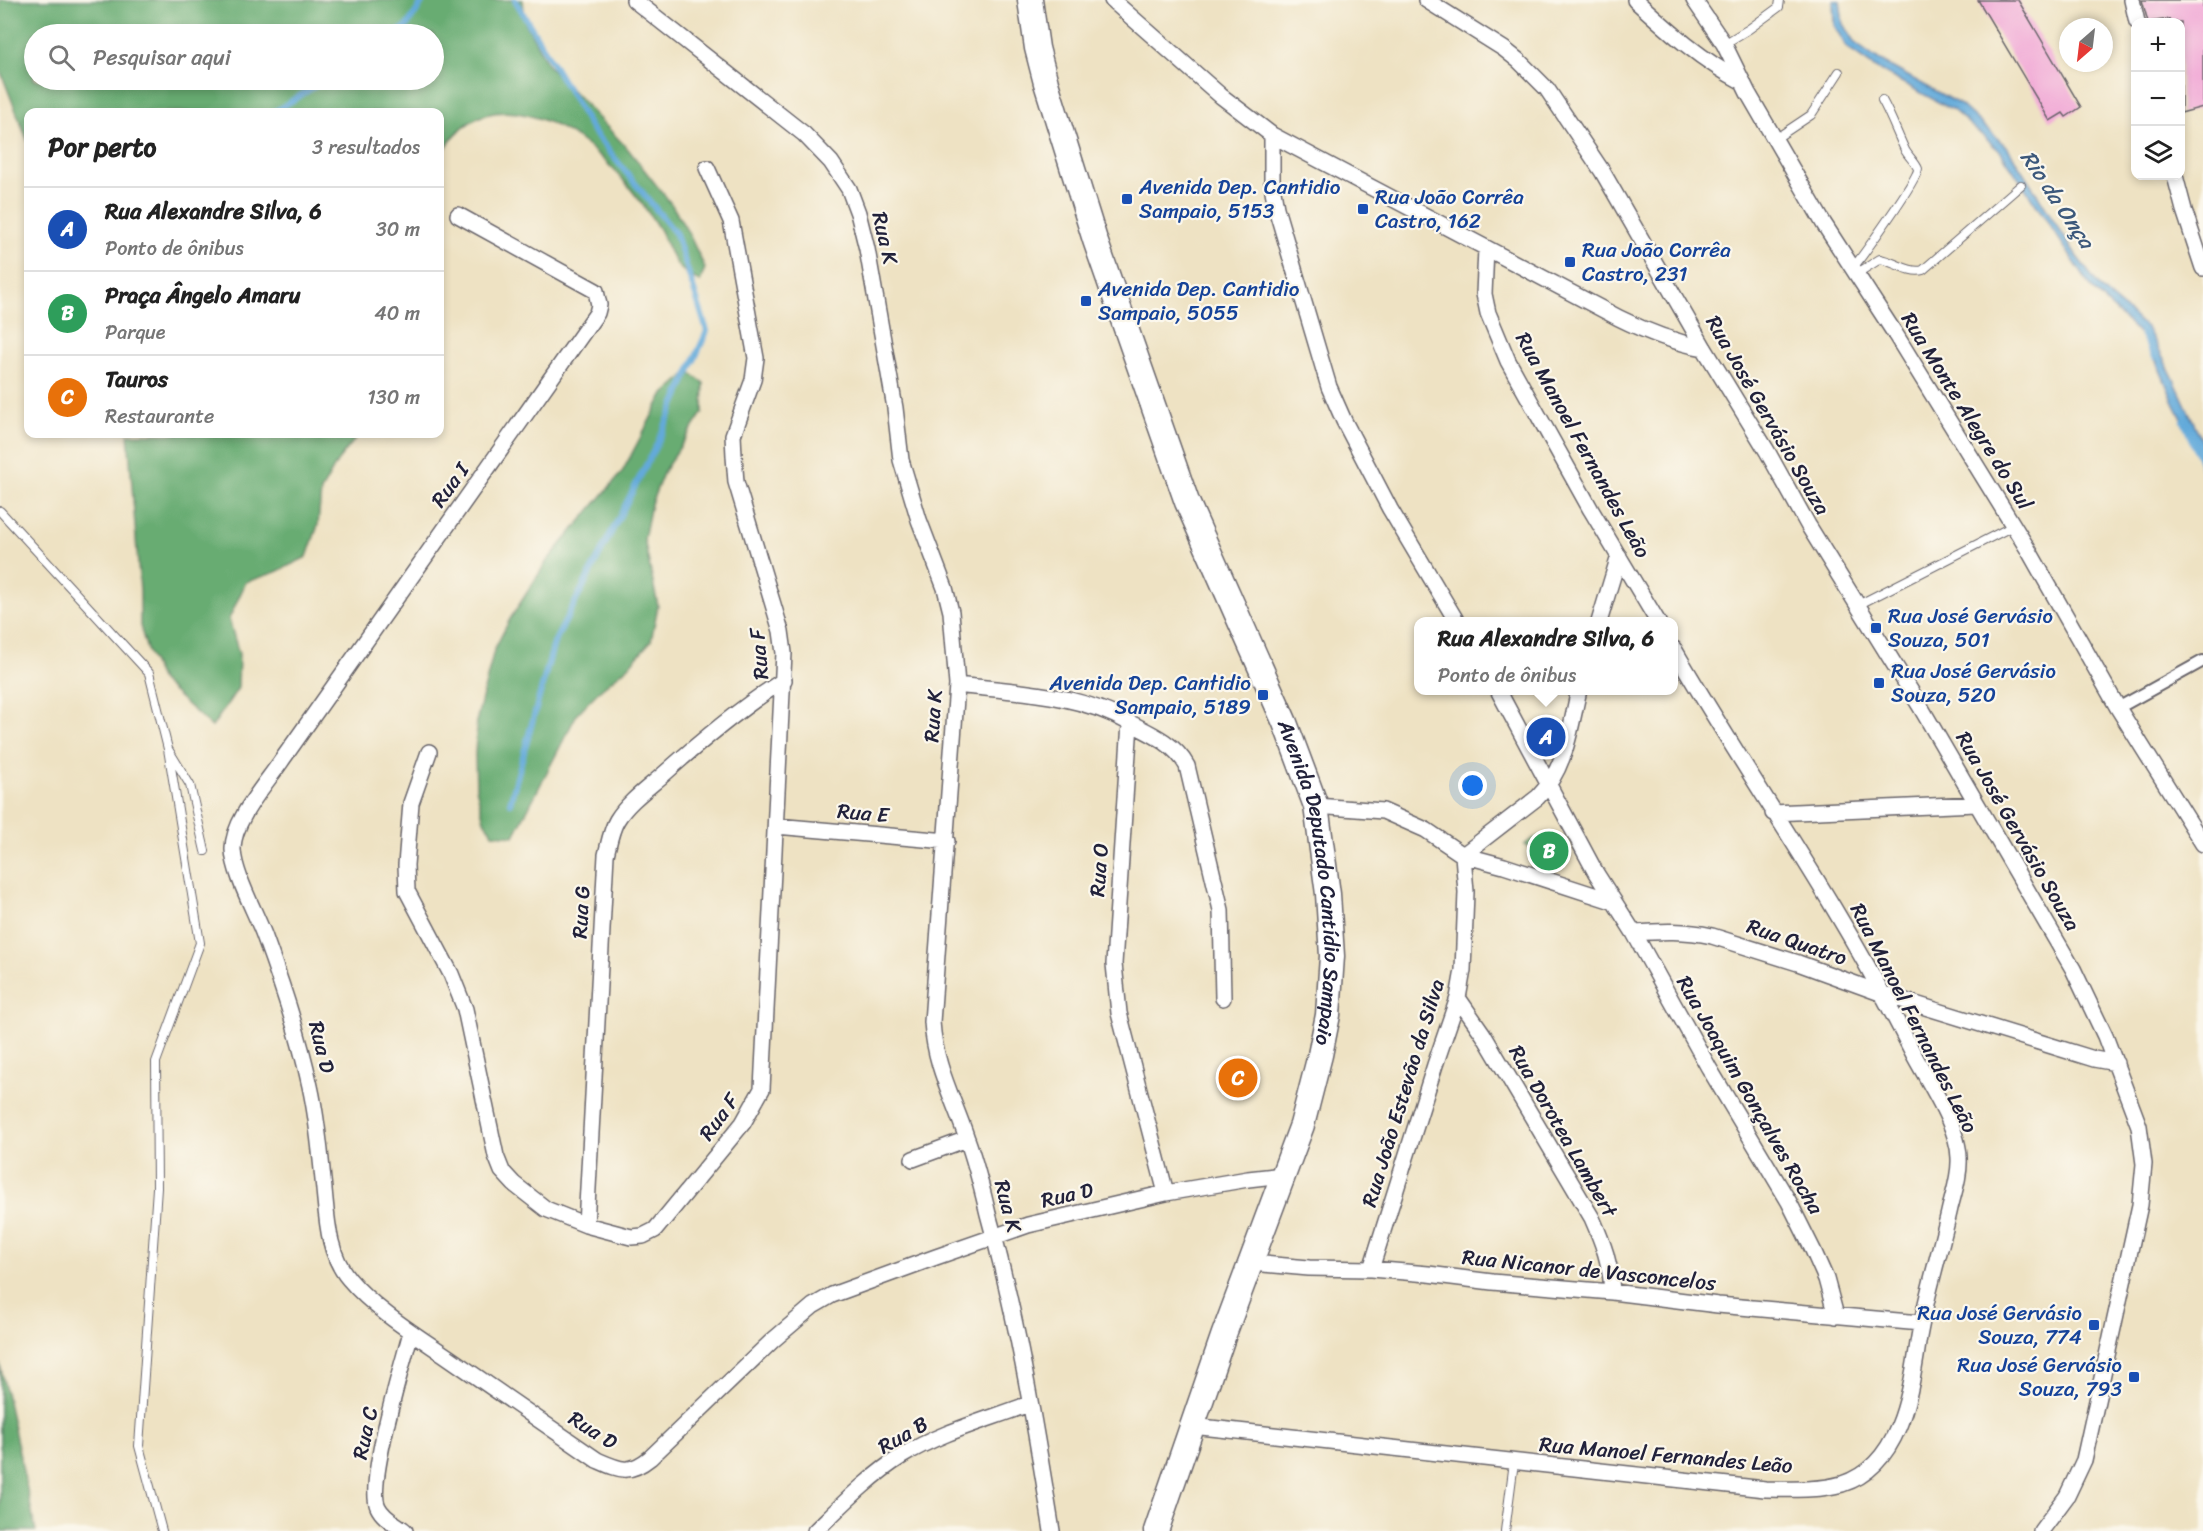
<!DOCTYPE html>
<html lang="pt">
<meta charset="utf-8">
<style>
:root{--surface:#fff;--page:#f6f6f6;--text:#222;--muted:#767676;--line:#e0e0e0;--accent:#1a73e8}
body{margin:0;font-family:Sriracha,sans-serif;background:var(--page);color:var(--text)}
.controls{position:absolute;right:18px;top:18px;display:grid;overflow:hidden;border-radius:12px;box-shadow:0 3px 9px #0003}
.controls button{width:54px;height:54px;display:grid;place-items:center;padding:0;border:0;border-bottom:2px solid var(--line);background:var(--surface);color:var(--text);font:30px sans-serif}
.compass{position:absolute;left:2059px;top:18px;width:54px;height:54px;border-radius:50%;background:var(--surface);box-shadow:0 3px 9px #0003;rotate:208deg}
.you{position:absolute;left:1473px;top:786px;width:21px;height:21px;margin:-15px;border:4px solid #fff;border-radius:50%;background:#1a73e8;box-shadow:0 0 0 9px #1a73e833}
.badge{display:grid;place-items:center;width:39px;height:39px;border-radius:50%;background:var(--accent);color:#fff;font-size:20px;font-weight:700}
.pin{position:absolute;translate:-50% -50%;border:3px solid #fff;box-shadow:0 2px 6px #0006}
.popup{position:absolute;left:1414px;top:617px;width:264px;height:78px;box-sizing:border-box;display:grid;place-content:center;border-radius:12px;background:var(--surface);filter:drop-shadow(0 2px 4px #0005);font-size:20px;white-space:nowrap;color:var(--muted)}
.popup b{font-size:22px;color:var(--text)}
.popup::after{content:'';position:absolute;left:50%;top:100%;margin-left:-12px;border:12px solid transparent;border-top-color:var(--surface)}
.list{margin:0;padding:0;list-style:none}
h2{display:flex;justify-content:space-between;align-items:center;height:78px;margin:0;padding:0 24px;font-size:26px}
h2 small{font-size:20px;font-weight:400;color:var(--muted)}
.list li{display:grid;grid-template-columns:39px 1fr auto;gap:18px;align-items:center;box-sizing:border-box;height:84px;padding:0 24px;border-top:2px solid var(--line)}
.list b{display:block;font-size:22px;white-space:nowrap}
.list p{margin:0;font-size:20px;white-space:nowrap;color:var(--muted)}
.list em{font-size:20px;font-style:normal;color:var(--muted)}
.icon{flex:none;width:33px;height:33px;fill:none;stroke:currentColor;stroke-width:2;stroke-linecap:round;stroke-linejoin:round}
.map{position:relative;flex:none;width:2203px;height:1531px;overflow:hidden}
.search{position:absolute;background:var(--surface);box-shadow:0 3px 9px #0003;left:24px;top:24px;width:420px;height:66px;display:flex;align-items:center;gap:15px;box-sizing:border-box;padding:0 21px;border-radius:33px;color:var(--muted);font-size:22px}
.panel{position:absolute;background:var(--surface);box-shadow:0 3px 9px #0003;left:24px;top:108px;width:420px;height:330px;border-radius:12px}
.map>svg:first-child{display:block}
</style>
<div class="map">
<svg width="2203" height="1531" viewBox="0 0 2203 1531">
<rect width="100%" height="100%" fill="#fbf7ec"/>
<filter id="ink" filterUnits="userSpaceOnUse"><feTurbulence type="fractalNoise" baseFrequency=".0167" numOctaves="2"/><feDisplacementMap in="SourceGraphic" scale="12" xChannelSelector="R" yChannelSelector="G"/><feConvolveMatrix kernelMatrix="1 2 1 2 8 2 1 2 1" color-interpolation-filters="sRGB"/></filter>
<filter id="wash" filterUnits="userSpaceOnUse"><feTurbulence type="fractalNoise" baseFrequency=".008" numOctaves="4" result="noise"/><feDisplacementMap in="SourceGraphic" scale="24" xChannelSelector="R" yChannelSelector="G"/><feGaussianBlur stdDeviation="1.35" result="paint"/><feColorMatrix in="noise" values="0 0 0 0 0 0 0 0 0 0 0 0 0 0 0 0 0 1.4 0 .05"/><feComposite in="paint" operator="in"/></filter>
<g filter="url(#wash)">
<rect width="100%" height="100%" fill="#eee2c3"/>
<path fill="#80c884" stroke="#517560" stroke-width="1.5" d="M1546 835 1560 857 1524 845 1535 838Z"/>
<path fill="#68ac72" stroke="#456756" stroke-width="1.5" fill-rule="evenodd" d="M0 0H523L525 22 548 65 628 149 672 205 689 234 705 268 700 282C694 278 687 274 681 269 671 259 666 241 659 229 627 178 579 123 517 113 480 108 457 126 440 157V112H28V142L0 70ZM34 34H434V80H34Z
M689 372 704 383 703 412 664 471 651 504 644 539 658 606 651 641 628 667 601 689 577 714 514 836 493 834 484 821 476 788 475 755 477 718 494 650 510 619 547 561 622 472 663 395Z
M128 434H359L337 462 321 491 318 525 307 557 276 572 246 582 229 619 239 654 238 688 212 727 161 681 147 650 140 626V591Z
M0 1364 36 1531H0Z"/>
<path fill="#64aada" stroke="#43668a" stroke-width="1.5" d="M1833 0H1840L1843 24 1855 43 1877 59 1961 105 2008 148 2075 254 2103 291 2147 328 2172 375 2203 443V469L2196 446 2175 405 2148 342 2093 290 2001 152 1953 110 1877 69 1847 48 1834 25Z"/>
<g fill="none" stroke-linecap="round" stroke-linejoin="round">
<path stroke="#64aada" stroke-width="6" d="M394 34 406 27 424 0
M274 112 325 80
M2141 332 2155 357
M2184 421 2203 467
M510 803 554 643 657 444 707 331 676 234 592 130 515 0"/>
</g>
<g id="blocks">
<path fill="#f1a9d6" d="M1978 0H2018L2081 107 2066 117 2063 113 2050 121Z
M2142 0H2203V107L2181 113V22H2170L2169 19 2148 22Z"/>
</g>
</g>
<g filter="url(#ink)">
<use href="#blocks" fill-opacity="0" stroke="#69656b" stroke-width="1.5"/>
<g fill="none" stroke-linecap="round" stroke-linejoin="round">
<defs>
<path id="service" d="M1724 44 1749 29 1779 7 1780 0
M1775 139 1811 115 1839 72
M1852 269C1861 258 1920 176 1918 169 1916 163 1908 156 1905 150 1897 133 1891 116 1882 100
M1856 274 1880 259C1893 261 1910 274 1923 270L2021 185
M0 511 149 673 168 749 190 785 205 851
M1858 605 2013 526
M162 1531 139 1446 157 1188 156 1062 200 943 168 749
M1505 1531 1514 1462"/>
<path id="pedestrian" d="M2118 708 2203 661"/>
<path id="minor" d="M634 0 804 134 831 162 849 189 858 213 867 249 895 408 901 460 919 520 945 588 951 612 957 685 932 1022C935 1067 953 1097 967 1139 976 1163 982 1189 988 1214 1017 1317 1035 1425 1052 1531
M1112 0 1221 96 1272 135 1619 318C1647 332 1673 342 1704 348
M1426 0 1504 49 1519 61 1547 89 1602 171 1704 348 1767 451 1808 525 1920 706 2073 969 2105 1036 2139 1126 2144 1164 2140 1205 2084 1460 2067 1496 2041 1531
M1635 0C1669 31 1702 61 1743 82
M1694 0 1724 44 1748 93 1824 224 1894 332 2029 551 2118 708 2203 844
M2132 0 2137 22
M1272 135V185L1276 208 1329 387 1344 421 1390 509 1457 622
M2175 176 2184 210 2203 268
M458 215 596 291 599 305 597 313 282 760C266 784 232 821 233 850 234 874 255 911 264 935 282 984 299 1034 310 1086 317 1117 320 1148 323 1180 327 1213 326 1252 349 1279 375 1310 416 1335 448 1357 498 1392 548 1426 597 1460 620 1470 629 1475 650 1458L772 1341 813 1306 832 1295 936 1257 1028 1225 1166 1193 1248 1179 1283 1175
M1486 249 1484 294 1488 313 1508 361 1591 510 1658 622
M1599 622 1619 556
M957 685C1016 692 1078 693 1130 723L1114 964 1119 1013 1166 1193
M1498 690 1596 873 1634 933 1709 1068 1789 1202 1813 1250 1826 1279 1836 1316
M1130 723C1152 734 1175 744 1187 766L1221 910 1223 998
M429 752 411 803 406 865 407 891 451 974 465 1009 496 1156 502 1171 514 1184 546 1209 586 1225 631 1237 643 1236 655 1230 743 1123 762 1089 784 653 781 631 736 482 734 456 733 435 753 380 756 358 731 221 707 168
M1316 806 1383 811 1426 830 1463 855 1504 866 1612 901
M1773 813 1976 804
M776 826 947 841
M1463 855 1538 797C1566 769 1570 728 1579 690
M1634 933C1661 931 1685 930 1712 936L1798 963 1883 994 2094 1059 2116 1063
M1458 998 1483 1034 1592 1218C1603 1243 1611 1264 1612 1292
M913 1159 967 1139
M586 1225 606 855C609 843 611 830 617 820 628 802 648 788 664 774 702 740 740 708 784 680
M1252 1263 1309 1268 1371 1269 1428 1274 1492 1282 1612 1292 1718 1305 1921 1323
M1371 1269 1435 1065 1458 998 1463 970 1465 919 1466 892 1463 855
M1192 1426 1765 1489C1790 1489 1817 1491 1842 1484 1899 1466 1911 1395 1918 1343 1925 1298 1940 1253 1950 1208 1954 1192 1960 1175 1959 1158 1959 1128 1929 1083 1914 1055 1889 1005 1862 955 1833 907 1781 820 1724 736 1674 649
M405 1531C396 1524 383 1518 378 1507 366 1483 403 1363 411 1332
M815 1531C842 1505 870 1476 902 1456 941 1432 987 1420 1029 1404"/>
<g id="primary">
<path id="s1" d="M1030 0 1037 48 1046 83 1095 240 1187 502 1285 723 1316 806 1328 894 1332 956 1328 1015 1320 1055 1302 1125 1224 1334 1156 1531"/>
</g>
</defs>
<use href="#service" stroke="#69656b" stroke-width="10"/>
<use href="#pedestrian" stroke="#69656b" stroke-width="14"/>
<use href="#minor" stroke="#69656b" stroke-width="18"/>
<use href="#primary" stroke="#69656b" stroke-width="27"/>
<use href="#service" stroke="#fff" stroke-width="8"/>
<use href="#pedestrian" stroke="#fff" stroke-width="10"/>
<use href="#minor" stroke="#fff" stroke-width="15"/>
<use href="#primary" stroke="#fff" stroke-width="24"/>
</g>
</g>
<g fill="#1a4fb4" stroke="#fbf7ec" stroke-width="2">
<rect x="1121" y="193" width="12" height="12" rx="3"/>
<rect x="1357" y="203" width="12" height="12" rx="3"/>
<rect x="1564" y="256" width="12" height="12" rx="3"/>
<rect x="1080" y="295" width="12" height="12" rx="3"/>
<rect x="1870" y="622" width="12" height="12" rx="3"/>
<rect x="1873" y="677" width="12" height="12" rx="3"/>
<rect x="1257" y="689" width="12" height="12" rx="3"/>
<rect x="2088" y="1319" width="12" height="12" rx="3"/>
<rect x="2128" y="1371" width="12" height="12" rx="3"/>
</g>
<g text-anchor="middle" stroke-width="4.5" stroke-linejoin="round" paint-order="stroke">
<g font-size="21" fill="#164399" stroke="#fbf7ec" text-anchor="start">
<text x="1139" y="194">Avenida Dep. Cantidio<tspan x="1139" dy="24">Sampaio, 5153</tspan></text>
<text x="1375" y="204">Rua João Corrêa<tspan x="1375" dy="24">Castro, 162</tspan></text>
<text x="1582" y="257">Rua João Corrêa<tspan x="1582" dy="24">Castro, 231</tspan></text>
<text x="1098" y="296">Avenida Dep. Cantidio<tspan x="1098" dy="24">Sampaio, 5055</tspan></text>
<text x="1888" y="623">Rua José Gervásio<tspan x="1888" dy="24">Souza, 501</tspan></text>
<text x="1891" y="678">Rua José Gervásio<tspan x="1891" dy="24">Souza, 520</tspan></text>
<text x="1251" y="690" text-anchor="end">Avenida Dep. Cantidio<tspan x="1251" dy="24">Sampaio, 5189</tspan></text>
<text x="2082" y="1320" text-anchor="end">Rua José Gervásio<tspan x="2082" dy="24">Souza, 774</tspan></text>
<text x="2122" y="1372" text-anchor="end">Rua José Gervásio<tspan x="2122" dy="24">Souza, 793</tspan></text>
</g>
<g font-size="21" fill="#22223b" stroke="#fbf7ec">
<text transform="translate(885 238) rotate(77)" y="7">Rua K</text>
<text transform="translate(1967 411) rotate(58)" y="7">Rua Monte Alegre do Sul</text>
<text transform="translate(1768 415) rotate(60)" y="7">Rua José Gervásio Souza</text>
<text transform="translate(1583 445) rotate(61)" y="7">Rua Manoel Fernandes Leão</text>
<text transform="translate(450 485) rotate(-54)" y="7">Rua I</text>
<text transform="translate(759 654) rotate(-95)" y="7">Rua F</text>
<text transform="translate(933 716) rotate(-86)" y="7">Rua K</text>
<text transform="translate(863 813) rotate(5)" y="7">Rua E</text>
<text transform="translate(2018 831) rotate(60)" y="7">Rua José Gervásio Souza</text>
<text transform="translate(1099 870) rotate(-86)" y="7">Rua O</text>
<text dy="7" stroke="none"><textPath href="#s1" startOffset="932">Avenida Deputado Cantídio Sampaio</textPath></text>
<text transform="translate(581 912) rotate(-87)" y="7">Rua G</text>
<text transform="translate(1797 942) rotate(19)" y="7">Rua Quatro</text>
<text transform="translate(1914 1018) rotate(63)" y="7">Rua Manoel Fernandes Leão</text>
<text transform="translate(322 1047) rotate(76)" y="7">Rua D</text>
<text transform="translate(1403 1093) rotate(-73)" y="7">Rua João Estevão da Silva</text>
<text transform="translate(1750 1095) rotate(60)" y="7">Rua Joaquim Gonçalves Rocha</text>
<text transform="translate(719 1117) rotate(-54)" y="7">Rua F</text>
<text transform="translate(1563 1131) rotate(60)" y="7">Rua Dorotea Lambert</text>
<text transform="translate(1067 1195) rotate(-13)" y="7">Rua D</text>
<text transform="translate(1008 1206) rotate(75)" y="7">Rua K</text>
<text transform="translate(1589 1270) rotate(6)" y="7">Rua Nicanor de Vasconcelos</text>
<text transform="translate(593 1430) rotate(32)" y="7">Rua D</text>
<text transform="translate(365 1433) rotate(-78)" y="7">Rua C</text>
<text transform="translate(903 1435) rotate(-30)" y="7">Rua B</text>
<text transform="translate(1666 1455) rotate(5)" y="7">Rua Manoel Fernandes Leão</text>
</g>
<g font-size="22" font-style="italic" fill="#3c587b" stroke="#fbf7ec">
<text transform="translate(2058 199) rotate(56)" y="8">Rio da Onça</text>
</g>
</g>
</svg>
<div class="controls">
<button>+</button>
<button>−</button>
<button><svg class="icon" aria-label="layers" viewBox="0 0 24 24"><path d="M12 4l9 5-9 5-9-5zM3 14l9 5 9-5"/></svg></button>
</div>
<svg class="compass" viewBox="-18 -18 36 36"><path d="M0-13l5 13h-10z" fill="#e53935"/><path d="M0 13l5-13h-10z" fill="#767676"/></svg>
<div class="you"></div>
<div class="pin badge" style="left:1546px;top:737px;background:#1a4fb4">A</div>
<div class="popup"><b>Rua Alexandre Silva, 6</b>Ponto de ônibus</div>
<div class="pin badge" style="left:1549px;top:851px;background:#2e9e5b">B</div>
<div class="pin badge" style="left:1238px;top:1078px;background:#e8710a">C</div>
<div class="search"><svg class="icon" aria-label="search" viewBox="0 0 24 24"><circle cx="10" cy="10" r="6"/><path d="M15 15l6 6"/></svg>Pesquisar aqui</div>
<section class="panel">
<h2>Por perto<small>3 resultados</small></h2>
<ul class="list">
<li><span class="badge" style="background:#1a4fb4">A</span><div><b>Rua Alexandre Silva, 6</b><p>Ponto de ônibus</p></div><em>30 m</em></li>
<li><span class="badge" style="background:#2e9e5b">B</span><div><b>Praça Ângelo Amaru</b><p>Parque</p></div><em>40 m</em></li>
<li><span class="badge" style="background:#e8710a">C</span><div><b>Tauros</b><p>Restaurante</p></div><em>130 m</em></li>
</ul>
</section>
</div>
